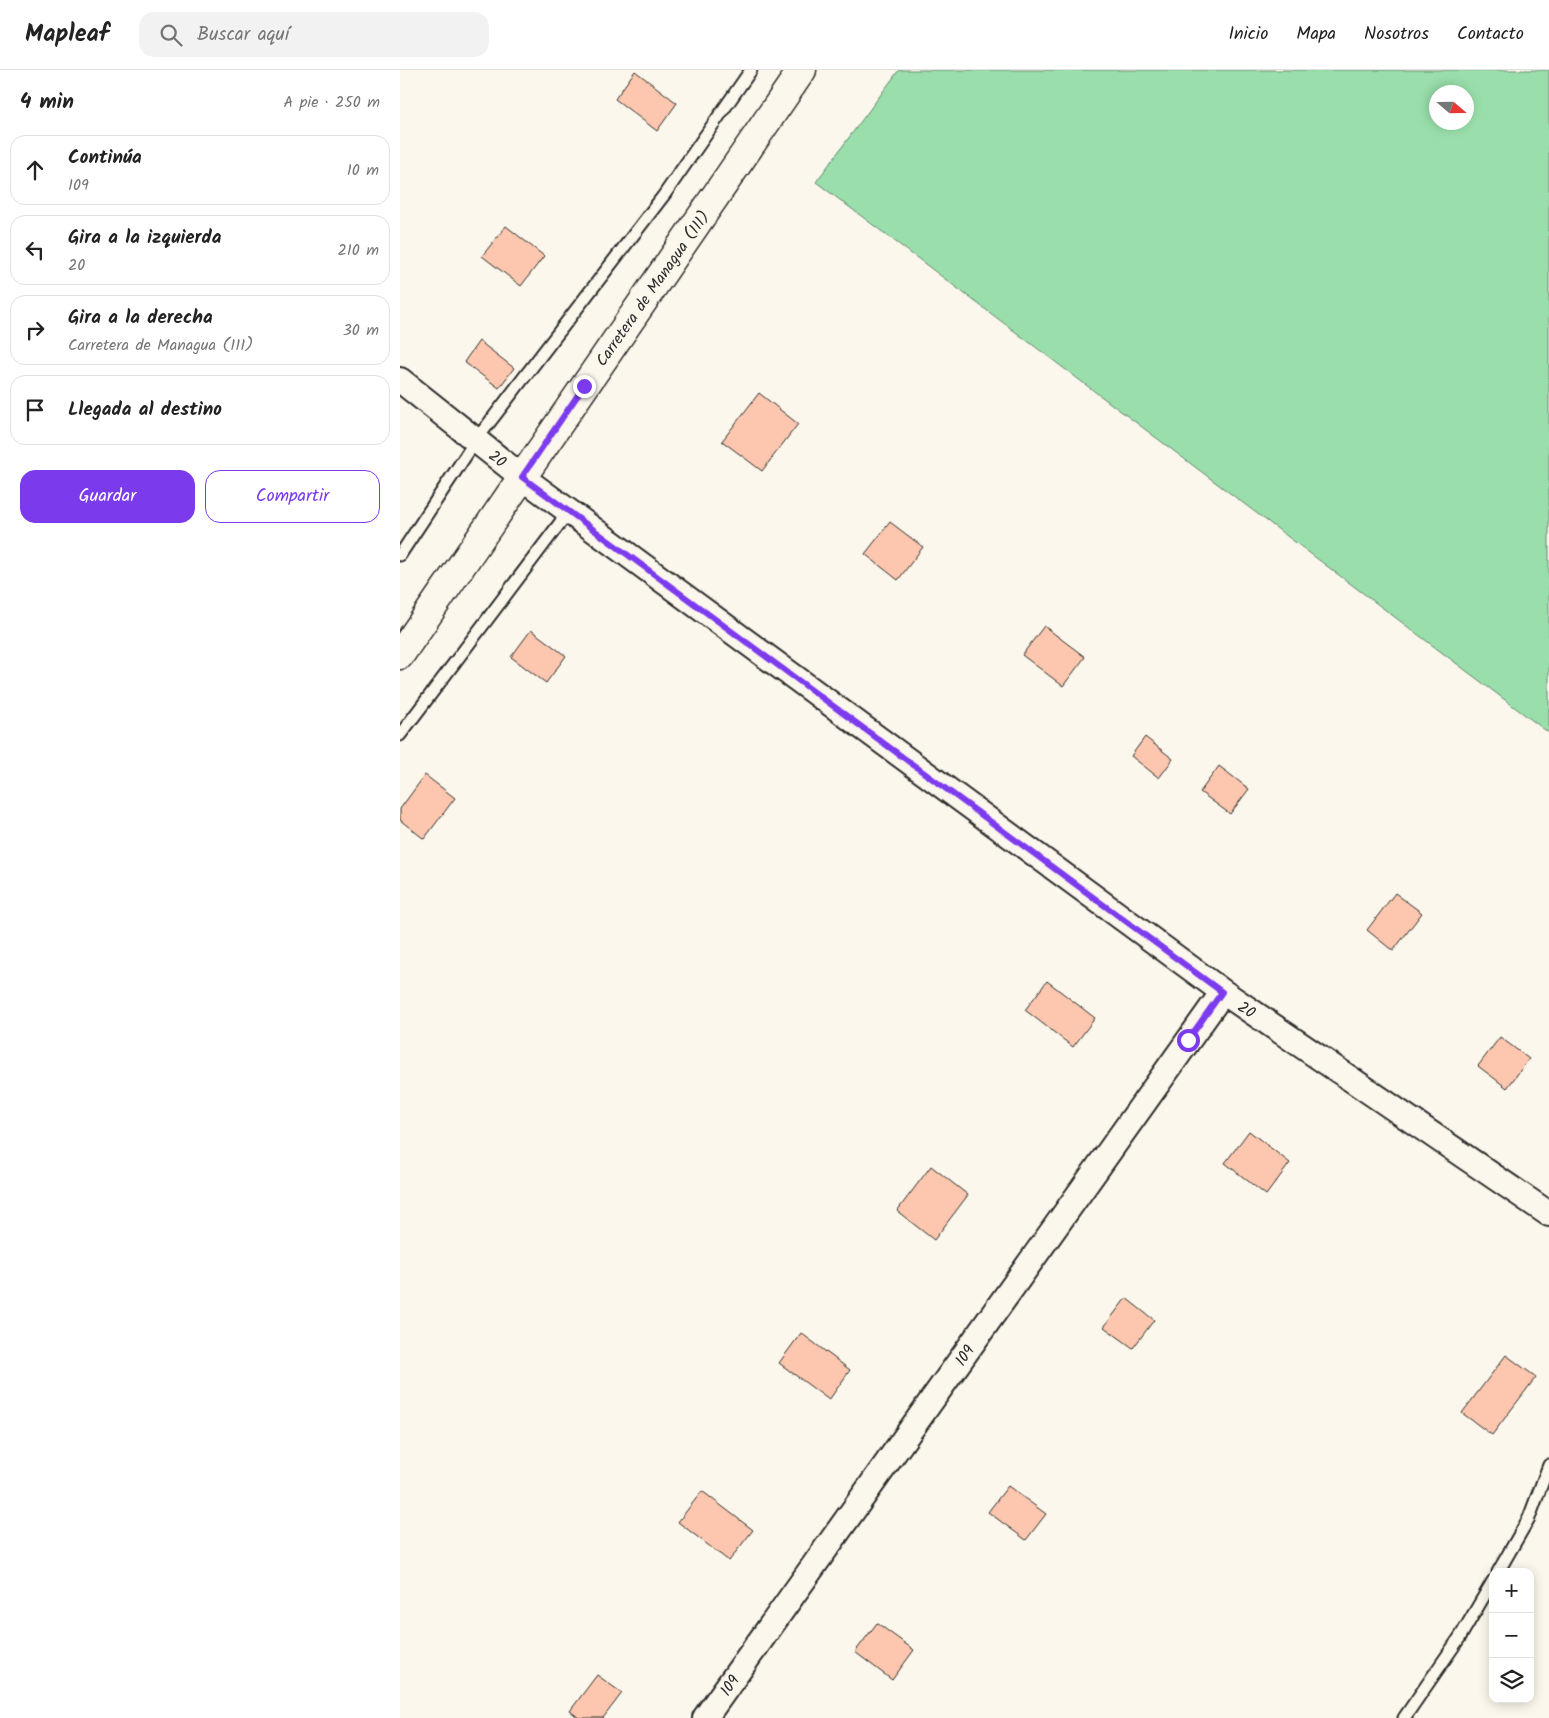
<!DOCTYPE html>
<html lang="es">
<meta charset="utf-8">
<style>
:root{--surface:#fff;--page:#f2f2f2;--text:#222;--muted:#767676;--line:#e0e0e0;--accent:#7c3aed}
body{margin:0;font-family:Kalam,sans-serif;background:var(--page);color:var(--text)}
.controls{position:absolute;right:15px;bottom:15px;display:grid;overflow:hidden;border-radius:10px;box-shadow:0 2px 12px #0003}
.controls button{width:45px;height:45px;display:grid;place-items:center;padding:0;border:0;border-bottom:1px solid var(--line);background:var(--surface);color:var(--text);font:25px sans-serif}
.compass{position:absolute;left:1029px;top:15px;width:45px;height:45px;border-radius:50%;background:var(--surface);box-shadow:0 2px 12px #0003;rotate:110deg}
.stop{position:absolute;width:15px;height:15px;margin:-11px;border:4px solid #7c3aed;border-radius:50%;background:#fff}
.stop.end{background:#7c3aed;border-color:#fff;box-shadow:0 1px 5px #0008}
.list{margin:0;padding:0;list-style:none}
h2{display:flex;justify-content:space-between;align-items:center;height:65px;margin:0;padding:0 20px;font-size:21px}
h2 small{font-size:16px;font-weight:400;color:var(--muted)}
.list li{display:grid;grid-template-columns:32px 1fr auto;gap:15px;align-items:center;box-sizing:border-box;height:70px;margin:0 10px 10px;padding:0 10px;border:1px solid var(--line);border-radius:15px}
.list b{display:block;font-size:19px;white-space:nowrap}
.list p{margin:0;font-size:16px;white-space:nowrap;color:var(--muted)}
.list em{font-size:16px;font-style:normal;color:var(--muted)}
.actions{display:flex;gap:10px;padding:15px 20px}
.actions a{flex:1;padding:11px 0;border:1px solid var(--accent);border-radius:15px;text-align:center;font-size:18px;color:var(--accent)}
.actions .main{background:var(--accent);color:#fff}
.icon{flex:none;width:28px;height:28px;fill:none;stroke:currentColor;stroke-width:2;stroke-linecap:round;stroke-linejoin:round}
.map{position:relative;flex:none;width:1149px;height:1648px;overflow:hidden}
header{display:flex;align-items:center;gap:30px;box-sizing:border-box;height:70px;padding:0 25px;background:var(--surface);border-bottom:1px solid var(--line)}
header strong{font-size:24px}
nav{display:flex;gap:28px;margin-inline-start:auto;font-size:18px}
.search{width:350px;height:45px;background:var(--page);display:flex;align-items:center;gap:12px;box-sizing:border-box;padding:0 18px;border-radius:15px;color:var(--muted);font-size:19px}
main{display:flex}
aside{flex:1;background:var(--surface)}
.map>svg:first-child{display:block}
</style>
<header>
<strong>Mapleaf</strong>
<div class="search"><svg class="icon" aria-label="search" viewBox="0 0 24 24"><circle cx="10" cy="10" r="6"/><path d="M15 15l6 6"/></svg>Buscar aquí</div>
<nav><a>Inicio</a><a>Mapa</a><a>Nosotros</a><a>Contacto</a></nav>
</header>
<main>
<aside>
<h2>4 min<small>A pie · 250 m</small></h2>
<ul class="list">
<li><svg class="icon" aria-label="ahead" viewBox="0 0 24 24"><path d="M12 20V5M6 11l6-6 6 6"/></svg><div><b>Continúa</b><p>109</p></div><em>10 m</em></li>
<li><svg class="icon" aria-label="left" viewBox="0 0 24 24"><path d="M17 20v-9H6M10 6l-5 5 5 5"/></svg><div><b>Gira a la izquierda</b><p>20</p></div><em>210 m</em></li>
<li><svg class="icon" aria-label="right" viewBox="0 0 24 24"><path d="M7 20v-9h11M14 6l5 5-5 5"/></svg><div><b>Gira a la derecha</b><p>Carretera de Managua (111)</p></div><em>30 m</em></li>
<li><svg class="icon" aria-label="arrive" viewBox="0 0 24 24"><path d="M6 21V4h12l-3 4 3 4H6"/></svg><div><b>Llegada al destino</b></div></li>
</ul>
<div class="actions"><a class="main">Guardar</a><a>Compartir</a></div>
</aside>
<div class="map">
<svg width="1149" height="1648" viewBox="0 0 1149 1648">
<rect width="100%" height="100%" fill="#fbf7ec"/>
<filter id="ink" filterUnits="userSpaceOnUse"><feTurbulence type="fractalNoise" baseFrequency=".02" numOctaves="2"/><feDisplacementMap in="SourceGraphic" scale="10" xChannelSelector="R" yChannelSelector="G"/><feConvolveMatrix kernelMatrix="1 2 1 2 8 2 1 2 1" color-interpolation-filters="sRGB"/></filter>
<g filter="url(#ink)">
<path fill="#9adfab" stroke="#62856b" fill-rule="evenodd" d="M499 0H1149V663L416 112ZM1036 22H1066V52H1036Z"/>
<path fill="#fcc7ae" stroke="#2b2b2b" d="M235 1 277 33 257 61 215 29Z
M106 156 144 186 121 216 82 186Z
M79 271 114 298 99 318 64 292Z
M359 323 398 354 362 401 322 371Z
M490 452 523 477 498 510 465 484Z
M644 556 685 587 663 616 622 585Z
M131 560 166 586 146 613 111 587Z
M745 667 773 689 759 708 731 686Z
M819 696 849 719 830 744 800 722Z
M25 705 55 728 24 769 0 750V739Z
M995 823 1022 843 993 881 967 860Z
M647 911 695 948 673 977 625 940Z
M1100 967 1129 989 1107 1018 1078 996Z
M849 1061 890 1093 866 1125 825 1093Z
M531 1096 568 1125 534 1170 497 1141Z
M726 1228 754 1250 733 1278 704 1257Z
M401 1263 450 1300 429 1330 379 1293Z
M1106 1285 1136 1307 1092 1365 1062 1343Z
M608 1416 646 1444 626 1470 588 1442Z
M302 1421 353 1460 329 1491 278 1452Z
M477 1553 514 1580 492 1610 455 1582Z
M197 1605 222 1623 203 1648H179L170 1641Z"/>
<g fill="none" stroke-linecap="round" stroke-linejoin="round">
<defs>
<path id="service" d="M0 485 76 370 264 125 351 0
M0 665 169 441
M1098 1502 1129 1448 1149 1395
M1004 1648 1060 1567 1093 1511"/>
<path id="minor" d="M0 310 122 407 823 922 1149 1144
M305 1648 823 922"/>
<path id="primary" d="M0 585 402 0"/>
</defs>
<use href="#service" stroke="#2b2b2b" stroke-width="15"/>
<use href="#minor" stroke="#2b2b2b" stroke-width="28"/>
<use href="#primary" stroke="#2b2b2b" stroke-width="31"/>
<use href="#service" stroke="#fbf7ec" stroke-width="11"/>
<use href="#minor" stroke="#fbf7ec" stroke-width="24"/>
<use href="#primary" stroke="#fbf7ec" stroke-width="28"/>
</g>
</g>
<g fill="none" stroke-linecap="round" stroke-linejoin="round" filter="url(#ink)">
<path stroke="#7c3aed" stroke-width="6" d="M184 316 122 407 822 922 788 970"/>
</g>
<g text-anchor="middle" stroke-width="4.5" stroke-linejoin="round" paint-order="stroke">
<g font-size="16" fill="#2b2b2b" stroke="#fbf7ec">
<text transform="translate(252 218) rotate(-55)" y="6">Carretera de Managua (111)</text>
<text transform="translate(98 388) rotate(38)" y="6">20</text>
<text transform="translate(847 939) rotate(34)" y="6">20</text>
<text transform="translate(564 1285) rotate(-55)" y="6">109</text>
<text transform="translate(329 1615) rotate(-55)" y="6">109</text>
</g>
</g>
</svg>
<div class="controls">
<button>+</button>
<button>−</button>
<button><svg class="icon" aria-label="layers" viewBox="0 0 24 24"><path d="M12 4l9 5-9 5-9-5zM3 14l9 5 9-5"/></svg></button>
</div>
<svg class="compass" viewBox="-18 -18 36 36"><path d="M0-13l5 13h-10z" fill="#e53935"/><path d="M0 13l5-13h-10z" fill="#767676"/></svg>
<div class="stop" style="left:788px;top:970px"></div>
<div class="stop end" style="left:184px;top:316px"></div>
</div>
</main>
